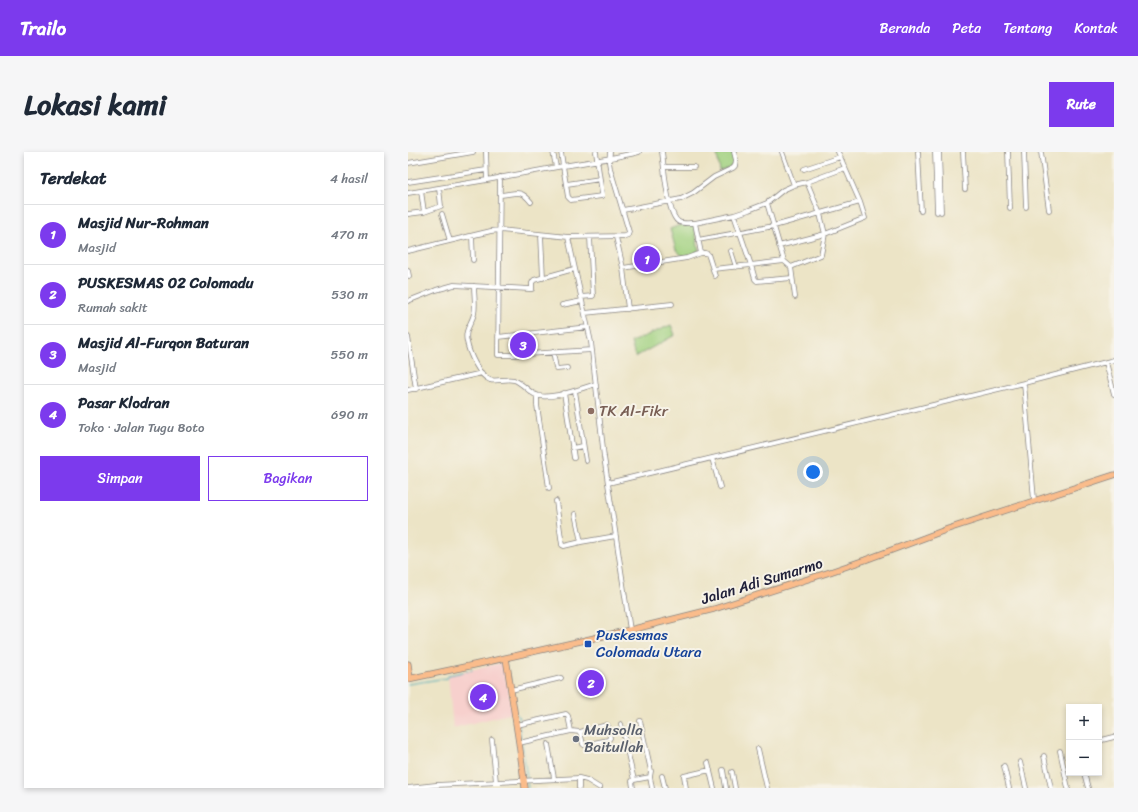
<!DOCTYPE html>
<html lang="id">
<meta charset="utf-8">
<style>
:root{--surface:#fff;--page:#f6f6f7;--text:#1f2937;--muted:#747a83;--line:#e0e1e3;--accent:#7c3aed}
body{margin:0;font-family:Sriracha,sans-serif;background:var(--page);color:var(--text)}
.controls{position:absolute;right:12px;bottom:12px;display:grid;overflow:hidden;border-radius:0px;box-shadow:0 2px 6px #0003}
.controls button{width:36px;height:36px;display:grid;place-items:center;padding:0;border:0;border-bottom:1px solid var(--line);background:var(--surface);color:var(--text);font:20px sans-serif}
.you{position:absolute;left:405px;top:320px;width:14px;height:14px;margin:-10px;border:3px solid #fff;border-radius:50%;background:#1a73e8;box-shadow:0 0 0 6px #1a73e833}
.badge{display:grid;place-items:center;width:26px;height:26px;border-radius:50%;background:var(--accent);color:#fff;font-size:13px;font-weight:700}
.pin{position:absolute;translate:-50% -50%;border:2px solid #fff;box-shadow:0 1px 4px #0006}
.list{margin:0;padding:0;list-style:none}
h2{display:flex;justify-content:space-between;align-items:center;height:52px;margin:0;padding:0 16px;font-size:17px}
h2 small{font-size:13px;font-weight:400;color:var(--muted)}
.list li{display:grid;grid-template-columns:26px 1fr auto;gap:12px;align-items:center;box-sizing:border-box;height:60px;padding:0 16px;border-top:1px solid var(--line)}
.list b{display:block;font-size:15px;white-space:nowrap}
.list p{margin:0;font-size:13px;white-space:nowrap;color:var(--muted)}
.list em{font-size:13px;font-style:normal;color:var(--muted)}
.actions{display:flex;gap:8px;padding:12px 16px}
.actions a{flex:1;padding:9px 0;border:1px solid var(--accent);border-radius:0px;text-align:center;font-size:14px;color:var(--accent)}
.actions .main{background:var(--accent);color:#fff}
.map{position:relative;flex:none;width:706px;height:636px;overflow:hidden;border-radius:0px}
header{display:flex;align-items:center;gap:24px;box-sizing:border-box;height:56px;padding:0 20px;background:var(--accent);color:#fff}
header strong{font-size:19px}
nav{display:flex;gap:22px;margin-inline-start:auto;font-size:14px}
.intro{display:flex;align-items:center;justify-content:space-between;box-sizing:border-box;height:96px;padding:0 24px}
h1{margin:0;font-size:28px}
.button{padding:10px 18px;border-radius:0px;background:var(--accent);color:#fff;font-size:14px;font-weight:700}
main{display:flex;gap:24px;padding:0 24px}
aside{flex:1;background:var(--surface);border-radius:0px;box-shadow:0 2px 6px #0003}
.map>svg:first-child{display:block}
</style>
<header>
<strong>Trailo</strong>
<nav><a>Beranda</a><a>Peta</a><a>Tentang</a><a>Kontak</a></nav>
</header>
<div class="intro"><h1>Lokasi kami</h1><a class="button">Rute</a></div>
<main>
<aside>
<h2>Terdekat<small>4 hasil</small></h2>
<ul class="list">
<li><span class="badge">1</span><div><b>Masjid Nur-Rohman</b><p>Masjid</p></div><em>470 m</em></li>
<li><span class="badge">2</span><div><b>PUSKESMAS 02 Colomadu</b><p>Rumah sakit</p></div><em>530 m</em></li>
<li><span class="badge">3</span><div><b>Masjid Al-Furqon Baturan</b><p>Masjid</p></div><em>550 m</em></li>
<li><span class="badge">4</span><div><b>Pasar Klodran</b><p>Toko · Jalan Tugu Boto</p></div><em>690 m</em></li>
</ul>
<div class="actions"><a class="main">Simpan</a><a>Bagikan</a></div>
</aside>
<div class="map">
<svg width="706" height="636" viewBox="0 0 706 636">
<rect width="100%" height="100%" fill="#f7f3e8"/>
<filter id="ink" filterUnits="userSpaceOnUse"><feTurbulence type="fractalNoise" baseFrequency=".025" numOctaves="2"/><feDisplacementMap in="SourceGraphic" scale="8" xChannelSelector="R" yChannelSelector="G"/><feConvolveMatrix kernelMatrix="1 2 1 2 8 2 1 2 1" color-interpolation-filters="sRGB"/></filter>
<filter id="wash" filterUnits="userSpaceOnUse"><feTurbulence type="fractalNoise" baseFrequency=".012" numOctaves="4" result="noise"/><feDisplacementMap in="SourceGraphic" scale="16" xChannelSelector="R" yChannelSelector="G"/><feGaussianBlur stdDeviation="0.9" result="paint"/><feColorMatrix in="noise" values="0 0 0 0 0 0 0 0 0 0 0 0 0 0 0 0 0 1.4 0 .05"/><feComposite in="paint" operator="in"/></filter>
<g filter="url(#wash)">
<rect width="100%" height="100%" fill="#ece4c6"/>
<path fill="#f7d0cd" d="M93 511 96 513 105 561 45 576 40 523Z"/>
<path fill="#a1d180" stroke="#627a5e" d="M326 0V12L325 14 312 20 309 2Z
M286 72 291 99 281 104 276 105 268 98 262 77 272 73Z
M263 173 267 183 227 205 223 190Z"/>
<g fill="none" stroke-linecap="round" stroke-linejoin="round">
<path stroke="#3ba9ba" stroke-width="1" d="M0 532 39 526 41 523 64 518
M108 562 110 563 111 570
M111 573 113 588
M114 591 119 627
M119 631 120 636"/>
</g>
</g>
<g filter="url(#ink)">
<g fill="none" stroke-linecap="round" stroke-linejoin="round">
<defs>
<path id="minor" d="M78 0 79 28 155 14 153 0
M145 0 148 15
M188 0 194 42V44L163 48 160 45 155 14C181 10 206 6 231 0
M374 0 386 33
M510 0 513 59
M527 0 529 60
M531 0 533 60
M555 0 557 37
M600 0 602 56
M616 0 618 55
M633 0 641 58
M0 11 65 0
M256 15H286
M396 17 432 5
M92 25 90 203H103L184 198
M0 30 78 18
M159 32 192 27
M13 39 16 60
M0 41 79 28
M93 43C107 42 112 36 123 50
M359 51 376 109
M215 58 273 47 285 41 306 25 325 16 327 14 328 8 326 0
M0 62 16 60 33 54 31 36
M34 62 42 89
M287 71 326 63 341 58 359 51 375 38 386 33 399 30 437 16
M133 83 135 126
M64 84 65 108
M160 85 183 190 196 305 222 478
M208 85 215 116 220 157
M290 88 366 74 452 50
M371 94 417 82 412 62 399 30
M0 99 83 79 92 78 160 85 217 84 220 83 221 80 202 16 201 10 202 0
M323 99 328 115
M293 101H297L300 102 307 124
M383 115 376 109 343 113 347 127 349 129 384 126
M215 116 279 106 293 101 287 71C282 71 275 72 271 70 259 64 256 13 254 0
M305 117 343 113 326 63
M0 119 1 124
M66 134C66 143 68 153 66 162 63 173 56 178 59 190 61 201 71 224 82 228 89 230 98 226 106 228 114 231 119 238 126 242 139 250 174 236 188 232
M173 145 185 144 182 85
M387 145 383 115 413 103 417 82 457 66 452 50 430 0
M0 149 28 138 46 133 121 137H124V131L126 128 166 117
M154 153 174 149
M177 161 264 152
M0 185 8 237
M90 185 180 175
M145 200 148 216 149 217 159 216
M108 203V183
M698 210 706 242
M616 231 626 348
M0 238 74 221
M167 239 178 309
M156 241 166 306
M129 243V253L141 336
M164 296 175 294
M304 306 312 335
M200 331 616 231 706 208
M148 349 154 393 156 394 173 390
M167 362 173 390 208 384
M103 538 153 526
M232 569 243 619 242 625 244 636
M213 572 226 628 224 629 225 636
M109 573 158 562 160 564 163 579
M84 588 88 630
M694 588 706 585
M111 591 163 579 172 580 199 573 200 574 202 586 200 588 176 593 175 592 172 580
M140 592 146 626
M350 597 359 636
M652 599 660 636
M636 604 643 636
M612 610 618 636
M300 611 306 636
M596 614 601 636
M315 618 318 636
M324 620 327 636
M676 621 680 636
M254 624 257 636
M171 626V636
M226 628 242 625
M0 636 28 633 171 626 179 628 192 636
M278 636 276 624 302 618"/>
<path id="major" d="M98 506 111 591 117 636
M0 512 2 526
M0 527 66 513 222 478 306 457 422 420 457 408 540 377 706 323"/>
</defs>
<use href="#minor" stroke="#878380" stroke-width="5.5"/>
<use href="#major" stroke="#878380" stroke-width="7"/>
<use href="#minor" stroke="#fff" stroke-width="4"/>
<use href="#major" stroke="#fabc8b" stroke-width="5.5"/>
</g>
</g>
<circle fill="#8d6e63" stroke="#f7f3e8" stroke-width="1.5" cx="183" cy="259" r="4"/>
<rect fill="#1a4fb4" stroke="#f7f3e8" stroke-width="1.5" x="176" y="488" width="8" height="8" rx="2"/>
<circle fill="#6b7280" stroke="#f7f3e8" stroke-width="1.5" cx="168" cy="587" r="4"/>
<g text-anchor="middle" stroke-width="4" stroke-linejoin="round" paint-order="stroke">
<g font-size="15" fill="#785e54" stroke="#f7f3e8" text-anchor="start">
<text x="191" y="264">TK Al-Fikr</text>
</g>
<g font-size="15" fill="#22223b" stroke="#f7f3e8">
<text transform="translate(354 429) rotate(-17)" y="5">Jalan Adi Sumarmo</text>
</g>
<g font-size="15" fill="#164399" stroke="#f7f3e8" text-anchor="start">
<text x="188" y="488">Puskesmas<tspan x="188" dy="17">Colomadu Utara</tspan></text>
</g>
<g font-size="15" fill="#5b616d" stroke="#f7f3e8" text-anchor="start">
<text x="176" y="583">Muhsolla<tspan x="176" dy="17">Baitullah</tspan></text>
</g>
</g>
</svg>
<div class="controls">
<button>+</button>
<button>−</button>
</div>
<div class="you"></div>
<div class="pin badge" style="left:239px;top:107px">1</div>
<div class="pin badge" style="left:183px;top:531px">2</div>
<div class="pin badge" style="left:115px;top:193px">3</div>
<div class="pin badge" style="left:75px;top:545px">4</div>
</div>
</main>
